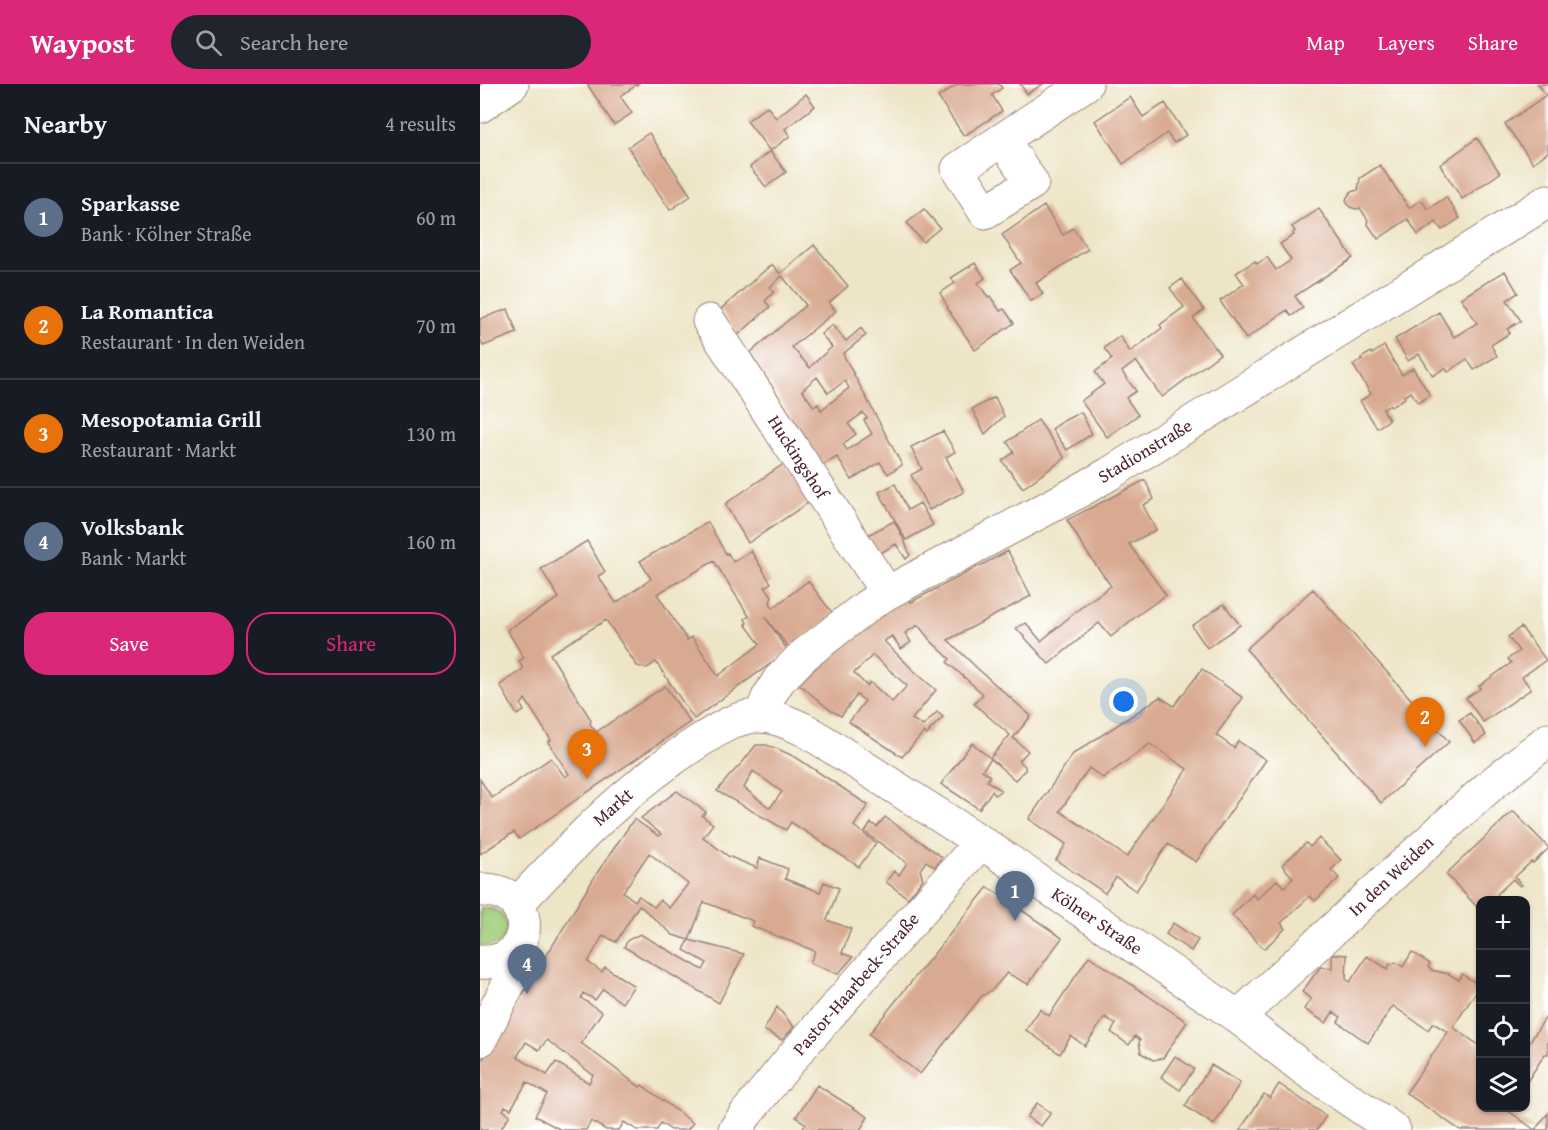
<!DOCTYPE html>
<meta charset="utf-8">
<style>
:root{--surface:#171b24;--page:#20242c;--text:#f1f3f6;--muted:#9ea1a6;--line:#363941;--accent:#db2777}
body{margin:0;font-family:"Gentium Book Plus",serif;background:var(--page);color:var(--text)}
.controls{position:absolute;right:18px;bottom:18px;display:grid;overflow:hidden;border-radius:12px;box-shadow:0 2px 4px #0004}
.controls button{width:54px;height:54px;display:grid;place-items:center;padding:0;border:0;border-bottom:2px solid var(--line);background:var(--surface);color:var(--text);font:30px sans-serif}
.you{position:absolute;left:644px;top:618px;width:21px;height:21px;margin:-15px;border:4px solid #fff;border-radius:50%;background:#1a73e8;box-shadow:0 0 0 9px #1a73e833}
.badge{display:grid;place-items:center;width:39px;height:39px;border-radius:50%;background:var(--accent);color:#fff;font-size:20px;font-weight:700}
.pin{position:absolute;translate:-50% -50px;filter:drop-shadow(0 2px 3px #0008)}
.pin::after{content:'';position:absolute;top:32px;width:21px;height:18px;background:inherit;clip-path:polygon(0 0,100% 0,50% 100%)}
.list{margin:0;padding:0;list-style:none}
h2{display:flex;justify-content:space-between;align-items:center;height:78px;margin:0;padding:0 24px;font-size:26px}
h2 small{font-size:20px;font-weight:400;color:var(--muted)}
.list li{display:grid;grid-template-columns:39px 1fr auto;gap:18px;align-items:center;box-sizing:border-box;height:108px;padding:0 24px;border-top:2px solid var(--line)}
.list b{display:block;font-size:22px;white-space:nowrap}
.list p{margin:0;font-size:20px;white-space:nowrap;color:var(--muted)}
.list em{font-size:20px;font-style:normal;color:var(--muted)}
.actions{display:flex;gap:12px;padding:18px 24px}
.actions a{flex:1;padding:14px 0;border:2px solid var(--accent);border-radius:24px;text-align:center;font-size:21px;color:var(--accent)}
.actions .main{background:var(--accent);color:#fff}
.icon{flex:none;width:33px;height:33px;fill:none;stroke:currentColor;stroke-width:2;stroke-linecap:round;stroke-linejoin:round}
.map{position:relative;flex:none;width:1068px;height:1046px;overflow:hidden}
header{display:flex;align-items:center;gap:36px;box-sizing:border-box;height:84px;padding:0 30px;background:var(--accent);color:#fff}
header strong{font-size:28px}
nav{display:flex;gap:33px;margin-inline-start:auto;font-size:21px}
.search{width:420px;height:54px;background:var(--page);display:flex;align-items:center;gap:15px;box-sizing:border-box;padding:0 21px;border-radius:33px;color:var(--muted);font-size:22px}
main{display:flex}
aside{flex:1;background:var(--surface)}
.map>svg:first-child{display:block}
</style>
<header>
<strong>Waypost</strong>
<div class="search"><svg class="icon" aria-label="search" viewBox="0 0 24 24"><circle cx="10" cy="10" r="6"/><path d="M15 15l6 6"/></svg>Search here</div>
<nav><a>Map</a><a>Layers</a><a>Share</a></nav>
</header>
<main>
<aside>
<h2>Nearby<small>4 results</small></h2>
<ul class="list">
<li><span class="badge" style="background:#5c6f8a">1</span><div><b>Sparkasse</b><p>Bank · Kölner Straße</p></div><em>60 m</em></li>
<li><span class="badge" style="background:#e8710a">2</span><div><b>La Romantica</b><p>Restaurant · In den Weiden</p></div><em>70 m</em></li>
<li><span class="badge" style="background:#e8710a">3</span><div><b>Mesopotamia Grill</b><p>Restaurant · Markt</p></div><em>130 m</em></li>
<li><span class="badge" style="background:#5c6f8a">4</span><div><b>Volksbank</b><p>Bank · Markt</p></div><em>160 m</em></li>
</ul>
<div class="actions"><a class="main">Save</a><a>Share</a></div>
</aside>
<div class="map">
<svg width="1068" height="1046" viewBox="0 0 1068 1046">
<rect width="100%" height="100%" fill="#fff"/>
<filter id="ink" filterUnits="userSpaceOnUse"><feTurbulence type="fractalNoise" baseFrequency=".0167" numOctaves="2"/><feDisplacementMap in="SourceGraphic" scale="12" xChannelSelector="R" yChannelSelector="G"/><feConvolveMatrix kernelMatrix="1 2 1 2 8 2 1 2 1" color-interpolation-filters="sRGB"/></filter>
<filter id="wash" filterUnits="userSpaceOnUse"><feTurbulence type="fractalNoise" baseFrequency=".008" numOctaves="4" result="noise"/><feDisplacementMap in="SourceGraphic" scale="24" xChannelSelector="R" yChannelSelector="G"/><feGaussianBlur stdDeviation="1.35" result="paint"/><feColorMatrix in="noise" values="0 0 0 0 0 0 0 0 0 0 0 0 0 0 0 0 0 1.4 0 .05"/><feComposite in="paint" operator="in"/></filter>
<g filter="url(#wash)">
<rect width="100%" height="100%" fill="#eee5c7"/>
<path fill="#a1cd79" stroke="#767652" stroke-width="1.5" d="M2 824C25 824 33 841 20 860L0 863V825Z"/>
<g id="blocks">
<path fill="#d9aa92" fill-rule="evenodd" d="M107 0H158L140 12 152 29 134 41Z
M478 0H519L522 4 512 11 522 27 484 52 458 13Z
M540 0H563L547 10Z
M1058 0H1068V68L1053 79 1025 40 1066 11Z
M326 10 335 22 305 45 310 52 290 67 267 37 287 22 296 34Z
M650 13 663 33 685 19 706 51 694 59 687 49 643 80 615 37Z
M169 49 211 112 190 126 148 63Z
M997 54 1020 89 982 115 960 81Z
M290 67 306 88 286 103 270 83Z
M900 81 929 124 941 116 948 125 966 113 980 134 962 146 956 138 938 151 928 135 898 155 887 139 888 136 880 124 876 125 870 123 866 117 867 113 871 108 878 106 880 94Z
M564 122 583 151 593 144 608 165 556 199 563 210 551 217 530 186 541 179 522 151Z
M444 125 460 144 443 158 427 139Z
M839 125 873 174 815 212 823 224 811 232 807 226 766 255 740 217 764 200 756 189 775 177 777 180 787 173 796 186 811 176 800 160 814 151 813 149 815 147 812 143Z
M334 161 368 202 349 219 356 227 312 263 330 284 332 281 352 263 341 250 352 241 366 257 381 244 386 251 363 270 422 381 408 390 400 378 372 396 357 373 343 381 270 269 326 221 302 192 290 203 294 208 285 217 290 223 258 251 241 225 292 180 300 190ZM337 293 348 309 365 297 369 304 341 326 338 320 334 323 322 306ZM383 329 387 334 384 336 392 350 367 366 363 360 376 350 368 340Z
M495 179 505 194 498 199 508 213 510 212 520 227 524 225 534 239 495 266 467 224 468 223 460 209 475 199 471 194Z
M1025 187 1038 209 1027 216 1041 237 1027 245 1030 249 1011 261 1017 272 994 286 987 275 968 288 965 284 953 292 939 270 928 277 915 255 959 228 974 253 997 239 981 214Z
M702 195 724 226 713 234 740 270 682 313 656 277 642 288 656 307 646 314 658 331 627 353 601 317 624 300 615 288 632 275 624 264 640 252 650 268 682 244 680 241 704 223 690 204Z
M28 225 37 249 3 262 0 255V235Z
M904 262 922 291 933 284 950 311 938 319 931 308 924 312 925 314 911 323 910 321 903 325 909 336 897 344 880 317 891 310 873 281 882 276 881 274 891 268 892 270Z
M515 313 524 332 505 350 492 325Z
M601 328 612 350 587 366 572 345 585 336Z
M558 336 585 374 543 404 522 377 534 368 527 358Z
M463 347 475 368 466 373 484 408 449 426 431 391 442 385 431 363Z
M305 379 331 417 268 459 245 420Z
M665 396 674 415 663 421 676 446 649 460 686 511 655 533 631 553 619 539 569 580 536 544 546 539 561 557 605 520 631 502 606 467 587 436Z
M415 400 428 426 440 419 453 441 426 456 399 408Z
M414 437 424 456 430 471 426 475 416 460 397 471 386 452Z
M228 438 246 470 248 469 253 478 271 467 291 499 285 503 292 512 290 519 293 524 328 497 354 531 310 565 285 533 308 567 214 635 176 578 167 584 157 582 126 536 70 570 111 636 110 640 116 648 185 602 210 638 39 755 34 748 0 770V695L12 714 71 674 85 693 89 690 68 658 71 656 45 615 41 621 44 627 37 631 20 601 43 585 39 577 44 574 27 546 79 514 61 485 107 457 125 488 118 492 136 519 171 495 160 477ZM234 477 269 532 265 535 267 539 265 540 280 560 238 592 212 553 207 556 177 510Z
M528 467 551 512 468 556 498 585 551 632 533 654 548 667 539 677 545 682V686L535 696 510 674 530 651 494 620 503 610 467 578 470 575 451 557 438 541 425 549 431 558 421 565 412 552 404 557 433 586 456 606 432 635 443 642 457 628 463 633 449 647 450 648 447 651 444 648 422 673 369 638 385 617 377 611 361 632 350 626 319 600 371 550 427 514 431 518ZM393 571 427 602 412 618 390 598 387 602 374 589Z
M833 505 969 658 901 719 766 565Z
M744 520 760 541 727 564 712 542Z
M1041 543 1066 576 1042 593 1051 605 1003 638 986 614 1001 604 999 602 1031 579 1028 575 1039 567 1028 553Z
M722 585 763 614 736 651 754 664 758 657 786 676 716 778 688 760 656 807 636 793 625 809 576 776 586 760 549 735 593 670 680 613 694 622ZM670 660 707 685 647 773 580 727 609 684 623 694Z
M990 629 1006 651 995 659 979 636Z
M492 659 511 675 502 686 510 692 507 697 521 706 515 711 512 707 499 725 461 700Z
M276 661H286L298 665 317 674 388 721 374 742 396 759 379 783 311 738 306 746 237 707 251 690 262 679ZM273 687 302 708 290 724 264 704Z
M197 707 226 728 222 732 233 740 223 753 248 772 277 784 280 774 308 785 305 795 340 808 344 798 359 804 347 836 371 845 362 869 373 873 358 890 330 879 335 867 271 842 273 837 224 818 209 856 193 851 159 821 136 858 123 851 108 878 122 888 125 883 154 902 142 919 123 905 115 916 103 909 101 914 122 928 101 959 160 1003 162 1001 213 1039 207 1046H191L181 1039 177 1046H157L144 1038 139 1046H126L111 1037 106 1046H81L55 1032 67 1010 47 998 31 1025 25 1022 23 1026 30 1031 20 1046H0V980L117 789 154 735 179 752 181 750 161 734ZM169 769 208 800 189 824 180 816 174 823 159 812 155 817 143 808ZM67 956 113 991 109 999 76 978 67 991 37 973 46 958 59 966Z
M1033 727 1068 763V765L1053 779 1051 778 1035 793 1042 801 1040 802 1033 795 1017 810 1022 816H1019L1017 814 1014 816H1000V826L966 790Z
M405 733 462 773 455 783 446 777 440 786 443 795 428 814 406 798 414 787 419 791 427 779 385 748 391 739 397 743Z
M839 754 861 776 851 786 859 794 835 817 830 812 801 839 805 845 784 865 752 831 773 810 777 815 797 796 804 803 813 794 802 781 826 759 830 763Z
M508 803 582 854 548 900 527 889 513 905 501 913 440 990 389 950Z
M693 839 718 856 711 867 686 850Z
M160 850 223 886 227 879 204 866 209 856 264 870 239 919 144 863 148 856Z
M932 868 950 880 948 883 951 886 969 890 979 896 982 890 1000 902 973 943 1000 962V1024H1029L1027 1026 1055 1046 1068 1029V1046H980L926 1009 968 948 953 939 948 946 913 922 888 959 858 938 861 933 853 928 846 939 824 925 831 915 822 908 840 883 852 884V870L867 871 866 895 870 898 887 872 908 885 909 881 916 878 923 883Z
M609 872 707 938 683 974 673 976 661 969 659 958 660 956 655 952 649 961 631 948 636 940 625 933 605 962 591 952 580 970 546 946 560 925 569 932Z
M297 923 314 943 302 956 284 946Z
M1068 930V970H1065L1046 999V963Z
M695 972 714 985 700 1006 681 993Z
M731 981 760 999 734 1041 705 1022Z
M799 1000 846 1032 837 1046H760L784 1010 790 1014Z
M337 1001 388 1033 380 1046H322L326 1040 316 1033Z
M557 1019 571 1029 561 1042 547 1033Z"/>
</g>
</g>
<g filter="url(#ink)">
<use href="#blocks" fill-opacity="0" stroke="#9c8279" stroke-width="1.5"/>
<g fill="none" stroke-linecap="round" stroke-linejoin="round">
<defs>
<path id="minor" d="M0 22 32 0
M523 56 552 99 505 128 478 85 606 0
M229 237 407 509
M281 632 288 614 299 596 324 571 387 522 407 509 594 410 629 390 1068 117
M758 933 984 725 1013 699 1068 656
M0 956 30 897 26 874
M255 1046 266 1030 319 965 501 758"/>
<path id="major" d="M0 806C60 803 56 883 0 878
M37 820C95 758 148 702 221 656 239 645 257 632 279 632 296 632 312 640 327 647L501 758 758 933 823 984 914 1046"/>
</defs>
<use href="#minor" stroke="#9c8279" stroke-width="35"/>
<use href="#major" stroke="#9c8279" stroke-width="35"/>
<use href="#minor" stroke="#fff" stroke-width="33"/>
<use href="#major" stroke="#fff" stroke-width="33"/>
</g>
</g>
<g text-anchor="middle" stroke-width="6" stroke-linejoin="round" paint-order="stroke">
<g font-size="18" fill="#4a1f2b" stroke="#fff">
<text transform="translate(665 367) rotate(-31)" y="6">Stadionstraße</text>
<text transform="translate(318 373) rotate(57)" y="6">Huckingshof</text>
<text transform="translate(133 723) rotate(-41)" y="6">Markt</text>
<text transform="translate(911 792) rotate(-43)" y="6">In den Weiden</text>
<text transform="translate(617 837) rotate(34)" y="6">Kölner Straße</text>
<text transform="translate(376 900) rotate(-49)" y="6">Pastor-Haarbeck-Straße</text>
</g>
</g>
</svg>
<div class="controls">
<button>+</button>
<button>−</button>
<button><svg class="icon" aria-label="locate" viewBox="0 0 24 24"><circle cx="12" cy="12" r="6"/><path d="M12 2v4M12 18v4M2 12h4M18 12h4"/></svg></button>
<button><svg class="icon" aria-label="layers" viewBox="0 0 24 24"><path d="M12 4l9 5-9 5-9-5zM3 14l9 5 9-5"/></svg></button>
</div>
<div class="you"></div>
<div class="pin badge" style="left:535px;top:837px;background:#5c6f8a">1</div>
<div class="pin badge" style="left:945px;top:663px;background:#e8710a">2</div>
<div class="pin badge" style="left:107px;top:695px;background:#e8710a">3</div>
<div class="pin badge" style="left:47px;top:910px;background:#5c6f8a">4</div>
</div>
</main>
